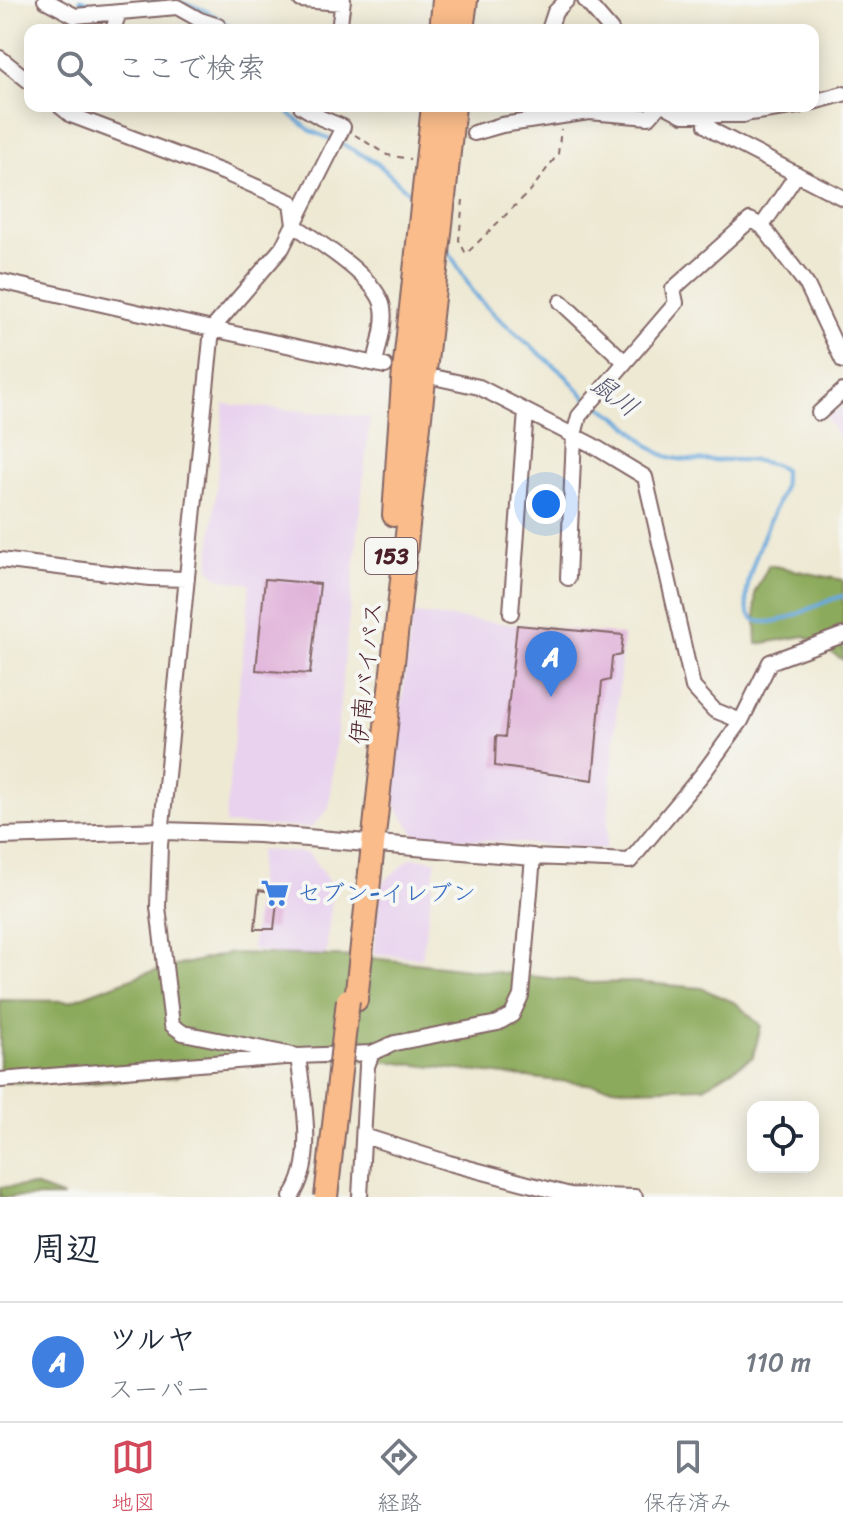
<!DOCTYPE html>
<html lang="ja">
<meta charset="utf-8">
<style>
:root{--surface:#fff;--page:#f2f2f3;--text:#1f2937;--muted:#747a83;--line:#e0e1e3;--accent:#d1495b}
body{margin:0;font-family:Sriracha,"Klee One",sans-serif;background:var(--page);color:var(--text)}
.controls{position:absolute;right:24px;bottom:24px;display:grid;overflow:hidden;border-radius:16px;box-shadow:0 4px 20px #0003}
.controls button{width:72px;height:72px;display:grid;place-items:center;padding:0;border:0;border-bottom:2px solid var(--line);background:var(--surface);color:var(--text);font:40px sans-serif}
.you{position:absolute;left:546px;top:504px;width:28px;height:28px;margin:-20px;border:6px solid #fff;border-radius:50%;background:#1a73e8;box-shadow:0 0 0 12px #1a73e833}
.badge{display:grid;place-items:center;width:52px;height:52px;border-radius:50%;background:var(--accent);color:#fff;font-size:26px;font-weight:700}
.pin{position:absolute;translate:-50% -66px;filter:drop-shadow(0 2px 4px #0008)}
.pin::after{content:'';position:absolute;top:42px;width:28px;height:24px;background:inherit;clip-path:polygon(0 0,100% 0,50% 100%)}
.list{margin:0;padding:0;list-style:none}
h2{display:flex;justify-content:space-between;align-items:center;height:104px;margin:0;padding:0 32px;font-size:34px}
h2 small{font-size:26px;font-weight:400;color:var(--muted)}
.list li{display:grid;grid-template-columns:52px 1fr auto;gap:24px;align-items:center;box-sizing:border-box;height:120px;padding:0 32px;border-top:2px solid var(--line)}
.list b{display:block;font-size:30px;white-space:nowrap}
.list p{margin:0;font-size:26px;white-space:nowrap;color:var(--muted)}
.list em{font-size:26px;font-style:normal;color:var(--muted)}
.icon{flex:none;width:44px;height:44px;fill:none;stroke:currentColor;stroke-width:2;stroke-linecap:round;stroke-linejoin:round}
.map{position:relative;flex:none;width:843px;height:1197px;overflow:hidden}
.search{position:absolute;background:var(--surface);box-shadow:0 4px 20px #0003;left:24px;right:24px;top:24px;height:88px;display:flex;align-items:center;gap:20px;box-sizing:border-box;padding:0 28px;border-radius:16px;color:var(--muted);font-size:30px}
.sheet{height:224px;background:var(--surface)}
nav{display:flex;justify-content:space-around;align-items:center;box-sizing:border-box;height:112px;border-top:2px solid var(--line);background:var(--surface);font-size:22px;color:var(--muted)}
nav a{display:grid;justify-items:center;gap:4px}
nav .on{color:var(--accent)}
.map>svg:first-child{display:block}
</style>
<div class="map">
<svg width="843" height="1197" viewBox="0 0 843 1197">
<rect width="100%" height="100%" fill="#f6f6f2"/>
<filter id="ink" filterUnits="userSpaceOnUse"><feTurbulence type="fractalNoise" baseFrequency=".0125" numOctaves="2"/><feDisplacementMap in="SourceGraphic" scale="16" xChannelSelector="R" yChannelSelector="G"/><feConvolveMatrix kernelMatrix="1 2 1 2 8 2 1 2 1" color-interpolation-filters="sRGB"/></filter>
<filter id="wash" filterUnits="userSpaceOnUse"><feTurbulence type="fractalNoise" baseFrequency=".006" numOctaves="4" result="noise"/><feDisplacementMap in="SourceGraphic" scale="32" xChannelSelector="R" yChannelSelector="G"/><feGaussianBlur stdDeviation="1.8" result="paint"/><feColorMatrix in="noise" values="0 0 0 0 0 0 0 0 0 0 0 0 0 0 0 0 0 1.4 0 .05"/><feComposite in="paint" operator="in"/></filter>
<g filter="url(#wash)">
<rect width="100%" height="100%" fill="#eee9d3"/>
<path fill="#e8d2ee" d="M224 404 370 417 329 808 311 828 225 824 250 584 219 578 209 568Z
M843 406V445L826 416Z
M412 614 623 635 606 849 416 836 391 799Z
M260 850 308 853 333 887 325 963 252 949Z
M411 858 436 860 422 958 373 954 381 884Z"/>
<path fill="#8caa5c" stroke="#6b6444" stroke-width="2" d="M769 565 843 580V660L805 636 757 644 755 592Z
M230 953 362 957 591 983 635 982 701 988 736 1003 761 1026 753 1057 704 1087 631 1089 390 1062 298 1056 264 1043 175 1077 77 1084 0 1082V1000L70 1001 146 973Z
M34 1186 64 1197H0V1187Z"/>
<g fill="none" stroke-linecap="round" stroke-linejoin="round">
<path stroke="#69a9dc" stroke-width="4" d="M80 0C105 11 138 1 165 1
M181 3C202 7 218 15 233 30
M280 106 311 131 331 139
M339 142 377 163 415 198
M447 249 475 295 497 317 566 376 587 399
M595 404C604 409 614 414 622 421 638 432 647 449 666 456 702 468 753 450 784 470 784 476 784 482 783 488 777 509 715 625 767 622 793 621 818 602 843 596"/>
</g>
<g id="blocks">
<path fill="#dfafd8" d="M265 579 320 584 310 674 256 670Z
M517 625 623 635 621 655 612 657 610 680 602 682 593 780 495 766 496 736 505 737Z
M259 890 278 893 274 929H255Z"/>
</g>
</g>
<g filter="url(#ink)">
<use href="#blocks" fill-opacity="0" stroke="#836666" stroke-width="2"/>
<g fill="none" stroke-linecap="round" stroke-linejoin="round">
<defs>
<path id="minor" d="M45 0 75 16 177 7 200 20 218 26
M301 0 342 3
M585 0 611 30
M113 30 119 12
M339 30 343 0
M549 30 555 12 567 0
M0 58 30 82
M813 102 843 94
M60 106 71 115 225 173 291 202 294 225C318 242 379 279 383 308 386 325 378 347 375 363
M744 114 798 106
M707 116 706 125 717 133 843 198
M474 133 502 125 589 112 649 117 659 106
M762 226 807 285 843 361
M0 281 212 329 282 248 343 127 321 118 301 106
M561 302 625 362
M438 378 479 387 592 445 645 477 693 687 714 710 741 721
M819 413 843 391
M0 560 150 578 187 579
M568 578 574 435 579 416 676 303 673 289 750 220 762 226 797 174
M511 613 526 411
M372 1053 298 1056 183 1033 172 1025 158 907 160 845 212 329 385 366
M0 1080 298 1056C303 1097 317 1162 291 1197
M364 1136 449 1163 570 1195 635 1197
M360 1197 367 1066 372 1053 395 1043 498 1023 512 1015 521 996 533 857 630 861 704 772 741 721 770 662 843 635"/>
<path id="tertiary" d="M668 106 683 114H744
M0 836 163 831 259 834 533 857"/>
<path id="trunk" d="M441 30 444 0
M462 30 466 0
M394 515 403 381 433 106
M356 1000 454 106"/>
</defs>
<use href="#minor" stroke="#836666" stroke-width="18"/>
<use href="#tertiary" stroke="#836666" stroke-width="20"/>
<use href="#trunk" stroke="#836666" stroke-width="26"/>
<path stroke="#836666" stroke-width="2" stroke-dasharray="6 6" stroke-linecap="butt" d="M355 135 387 155 410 159
M463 200 459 240 466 254 531 190 558 154 561 129"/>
<use href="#minor" stroke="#fff" stroke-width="14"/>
<use href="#tertiary" stroke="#fff" stroke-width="16"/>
<use href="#trunk" stroke="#f9bc8a" stroke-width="22"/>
<defs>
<path id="trunk-bridge" d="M326 1197 348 1000"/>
</defs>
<use href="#trunk-bridge" stroke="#836666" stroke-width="26" stroke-linecap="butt"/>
<use href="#trunk-bridge" stroke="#f9bc8a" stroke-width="22"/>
</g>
</g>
<defs>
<symbol id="supermarket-bare" viewBox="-9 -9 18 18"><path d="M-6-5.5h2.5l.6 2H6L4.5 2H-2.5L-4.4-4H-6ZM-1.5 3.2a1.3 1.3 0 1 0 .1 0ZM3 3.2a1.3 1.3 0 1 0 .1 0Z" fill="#3f7fe0" stroke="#f6f6f2" stroke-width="2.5" paint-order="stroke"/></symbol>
</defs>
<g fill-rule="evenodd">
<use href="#supermarket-bare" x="255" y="873" width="40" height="40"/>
</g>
<g text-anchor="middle" stroke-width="8" stroke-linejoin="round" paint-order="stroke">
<rect fill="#f6f6f2" stroke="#7e6067" stroke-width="2" x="365" y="538" width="52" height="36" rx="6"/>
<g font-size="22" font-weight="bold" fill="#4a1f2b">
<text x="391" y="564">153</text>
</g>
<g font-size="24" fill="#4a1f2b" stroke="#f6f6f2">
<text transform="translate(366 673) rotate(-84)" y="8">伊南バイパス</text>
</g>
<g font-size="24" fill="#366cbe" stroke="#f6f6f2" text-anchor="start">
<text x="297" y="901">セブン-イレブン</text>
</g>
<g font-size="26" font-style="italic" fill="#565672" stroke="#f6f6f2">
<text transform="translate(615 395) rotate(37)" y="9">鼠川</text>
</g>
</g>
</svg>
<div class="controls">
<button><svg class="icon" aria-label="locate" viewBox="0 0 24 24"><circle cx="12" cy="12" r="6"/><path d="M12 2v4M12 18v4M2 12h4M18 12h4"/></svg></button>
</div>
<div class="you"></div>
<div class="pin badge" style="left:551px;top:697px;background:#3f7fe0">A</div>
<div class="search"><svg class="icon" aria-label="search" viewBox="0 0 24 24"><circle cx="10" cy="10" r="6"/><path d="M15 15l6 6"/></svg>ここで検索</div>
</div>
<section class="sheet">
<h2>周辺<small></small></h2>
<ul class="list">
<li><span class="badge" style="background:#3f7fe0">A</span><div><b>ツルヤ</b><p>スーパー</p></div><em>110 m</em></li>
</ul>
</section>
<nav>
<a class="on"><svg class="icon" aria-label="map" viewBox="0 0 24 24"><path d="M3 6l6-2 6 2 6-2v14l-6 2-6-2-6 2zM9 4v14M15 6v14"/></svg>地図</a>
<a><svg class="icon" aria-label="directions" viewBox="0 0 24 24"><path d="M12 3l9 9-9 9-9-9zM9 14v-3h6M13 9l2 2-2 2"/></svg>経路</a>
<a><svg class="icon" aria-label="saved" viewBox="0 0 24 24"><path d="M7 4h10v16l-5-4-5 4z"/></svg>保存済み</a>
</nav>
